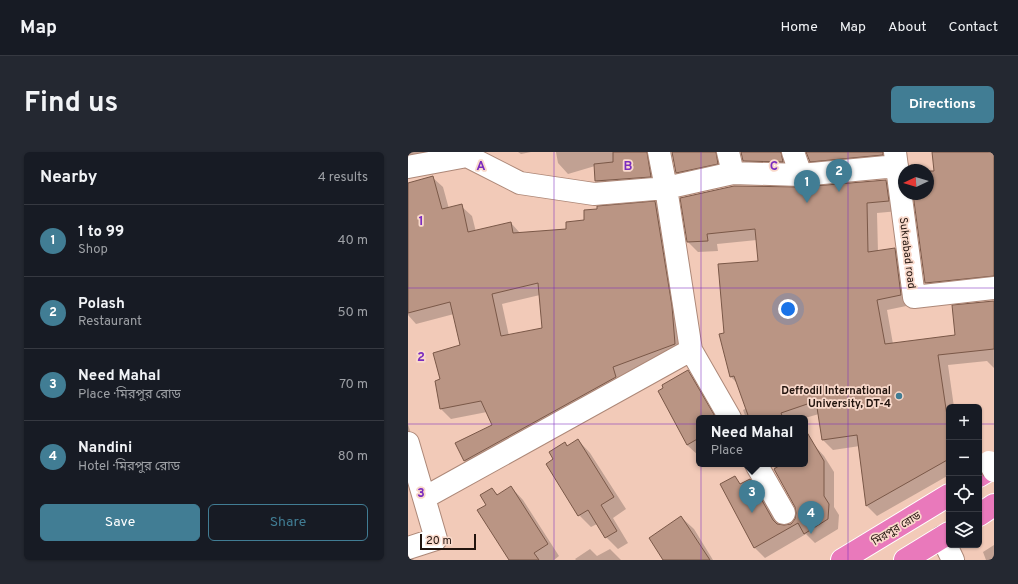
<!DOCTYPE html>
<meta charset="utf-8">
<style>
:root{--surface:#171b24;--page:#242831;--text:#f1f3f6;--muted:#9ea1a6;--line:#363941;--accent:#417d94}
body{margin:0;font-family:Overpass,"Noto Sans Bengali",sans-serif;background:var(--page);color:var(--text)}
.controls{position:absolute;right:12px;bottom:12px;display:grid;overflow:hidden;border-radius:6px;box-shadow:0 1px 3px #0004}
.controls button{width:36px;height:36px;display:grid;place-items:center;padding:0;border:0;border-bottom:1px solid var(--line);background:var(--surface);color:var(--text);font:20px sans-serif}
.compass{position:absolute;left:490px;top:12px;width:36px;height:36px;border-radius:50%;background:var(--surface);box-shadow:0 1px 3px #0004;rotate:266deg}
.scale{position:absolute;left:12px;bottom:10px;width:56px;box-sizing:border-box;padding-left:4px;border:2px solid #22140e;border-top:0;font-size:11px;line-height:14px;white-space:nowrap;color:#22140e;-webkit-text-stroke:3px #f9d9cb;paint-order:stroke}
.you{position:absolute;left:380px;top:157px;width:14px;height:14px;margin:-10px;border:3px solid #fff;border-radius:50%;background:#1a73e8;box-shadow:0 0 0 6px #1a73e833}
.badge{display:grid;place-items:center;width:26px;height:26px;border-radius:50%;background:var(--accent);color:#fff;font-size:13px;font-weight:700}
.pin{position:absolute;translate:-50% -33px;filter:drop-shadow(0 1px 2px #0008)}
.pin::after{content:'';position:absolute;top:21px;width:14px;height:12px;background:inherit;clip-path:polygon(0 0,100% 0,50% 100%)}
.popup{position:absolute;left:288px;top:263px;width:112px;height:52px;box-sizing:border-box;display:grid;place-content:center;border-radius:6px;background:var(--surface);filter:drop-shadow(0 1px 3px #0005);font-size:13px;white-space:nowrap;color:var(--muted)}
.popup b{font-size:15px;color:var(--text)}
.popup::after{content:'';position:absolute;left:50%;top:100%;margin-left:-8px;border:8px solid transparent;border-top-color:var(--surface)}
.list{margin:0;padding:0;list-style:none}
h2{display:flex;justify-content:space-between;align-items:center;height:52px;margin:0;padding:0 16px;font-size:17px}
h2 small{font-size:13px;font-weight:400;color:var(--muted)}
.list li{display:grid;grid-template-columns:26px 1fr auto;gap:12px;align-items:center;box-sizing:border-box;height:72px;padding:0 16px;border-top:1px solid var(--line)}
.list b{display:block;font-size:15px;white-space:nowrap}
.list p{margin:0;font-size:13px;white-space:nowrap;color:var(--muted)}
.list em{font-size:13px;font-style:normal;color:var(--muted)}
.actions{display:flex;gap:8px;padding:12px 16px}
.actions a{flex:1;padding:9px 0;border:1px solid var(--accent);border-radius:6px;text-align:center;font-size:14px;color:var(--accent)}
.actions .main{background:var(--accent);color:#fff}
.icon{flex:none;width:22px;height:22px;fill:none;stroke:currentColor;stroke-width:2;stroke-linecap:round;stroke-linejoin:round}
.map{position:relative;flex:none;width:586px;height:408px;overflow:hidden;border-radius:6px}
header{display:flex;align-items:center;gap:24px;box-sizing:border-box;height:56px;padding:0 20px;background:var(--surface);border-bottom:1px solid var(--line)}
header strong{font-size:19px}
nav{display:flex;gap:22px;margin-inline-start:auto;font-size:14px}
.intro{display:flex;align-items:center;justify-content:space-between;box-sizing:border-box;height:96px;padding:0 24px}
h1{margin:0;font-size:28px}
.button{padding:10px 18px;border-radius:6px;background:var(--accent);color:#fff;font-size:14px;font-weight:700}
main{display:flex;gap:24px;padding:0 24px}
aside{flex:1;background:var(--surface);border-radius:6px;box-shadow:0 1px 3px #0004}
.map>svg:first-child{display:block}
</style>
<header>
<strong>Map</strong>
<nav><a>Home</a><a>Map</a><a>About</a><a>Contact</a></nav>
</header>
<div class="intro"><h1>Find us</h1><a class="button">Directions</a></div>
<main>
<aside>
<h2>Nearby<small>4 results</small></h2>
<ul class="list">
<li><span class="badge">1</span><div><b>1 to 99</b><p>Shop</p></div><em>40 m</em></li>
<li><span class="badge">2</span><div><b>Polash</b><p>Restaurant</p></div><em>50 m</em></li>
<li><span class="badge">3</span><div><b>Need Mahal</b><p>Place · মিরপুর রোড</p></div><em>70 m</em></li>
<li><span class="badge">4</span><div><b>Nandini</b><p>Hotel · মিরপুর রোড</p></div><em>80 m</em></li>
</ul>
<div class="actions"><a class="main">Save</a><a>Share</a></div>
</aside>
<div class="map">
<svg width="586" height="408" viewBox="0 0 586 408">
<rect width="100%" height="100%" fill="#f2cab8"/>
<path fill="#0003" fill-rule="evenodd" d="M0 0H19L0 6Z
M110 0H123L113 2Z
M148 0H255L253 35 198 39 188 29 187 14 160 22 150 11Z
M265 0H324L318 14 279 31 269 20Z
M334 0H389L385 20 346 19 336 8Z
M399 0H486V5L413 19 402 9Z
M525 0H586V135L528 141 518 131 506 42H520V20L527 19Z
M24 25 35 35 41 57 53 54 64 64 68 80 103 71 112 81 159 77 178 69 247 50 257 61 277 202 67 319 57 309 49 292 85 274 79 260 43 267 33 257 53 194 46 162 8 172 0 163V32ZM132 143 135 177 101 184 94 152Z
M478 29 488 39 491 59 469 61 470 100 487 97 497 108 503 153 479 158 485 192 548 184 586 150V216L579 209 540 213 546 255H541V323L469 364 459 354 452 294 425 298 415 288 411 262 397 266H338L335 258 339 256 330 232 323 225 317 182 351 110 349 88 309 92 310 99 290 100 280 90 394 36Z
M280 220 292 232 313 266H291V304L279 293Z
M0 272 6 293 0 301Z
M170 288 182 301 218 357 205 366 220 391 210 397 198 385 189 372 183 375 171 363 147 307 157 291 160 295Z
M406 293 416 304 426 320V355L431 363 430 377 407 391 398 382 357 406 346 395 342 328 352 338 372 373 383 372 388 367 389 361 388 354 366 316 368 314 367 312H397V299Z
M103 335 115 348 151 404 146 408H102L79 354 84 337 90 343Z
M273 365 286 377 305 408H256Z
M586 393V408H578L575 400Z
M182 397 189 404 202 397 213 408H168L167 407Z"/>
<path fill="#ba9584" stroke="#7a5848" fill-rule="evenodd" d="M205 0H239L243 25 187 29 186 12 205 10Z
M264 0H308L310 12 268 21Z
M333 0H373L375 10 335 9Z
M398 0H475V3L402 10Z
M524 0H586V124L517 131 505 42H520V19H526Z
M25 24 34 57 54 52 60 80 103 70 105 81 158 77V70L176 68V58L189 57V54L247 49 264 154 267 192 205 215 208 225 56 309 47 291 84 273 73 249 32 257 27 229 32 227 25 201 52 193 42 150 0 161V31ZM130 131 134 176 93 184 84 142Z
M478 28 481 49 459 51 460 100 487 96 493 143 469 148 477 192 547 183 544 153 586 149V197L530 203 541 277V307L458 354 449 283 414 288 408 249 373 261 375 266H341L326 224 322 225 311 182 316 181 310 112 350 109 347 77 299 82 300 89 279 90 272 46 326 34 394 35Z
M280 218 308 266H291V286L279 293 250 239 255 236 254 233Z
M397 277 416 309V344L421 352 420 367 396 382 390 371 346 396 312 332 327 324 332 332 342 327 365 368 369 372 376 373 383 372 387 367 388 361 387 355 366 317 374 312H397Z
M170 287 206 345 193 353 209 379 197 386 180 358 170 364 138 312 145 307 141 300 157 290 159 294Z
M103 334 140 392 126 401 131 408H101L69 358 78 353 72 343 84 336 89 343Z
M273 364 302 408H255L241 386Z"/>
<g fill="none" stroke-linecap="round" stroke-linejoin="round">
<defs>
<path id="minor" d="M320 0 325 21
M385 0 393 23
M487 0 506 145 586 136
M0 15 59 4 112 31 186 42 258 36 325 21 393 23 489 14
M283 198 322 266
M0 291 28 387 0 396
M348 312 376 361
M16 346 283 198 258 36 251 0
M534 385 545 408"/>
<path id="highway" d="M571 324 586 315
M571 363 586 353
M434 408 541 343
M497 408 541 381"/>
</defs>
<use href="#minor" stroke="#ad8878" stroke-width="24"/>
<use href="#highway" stroke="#fff" stroke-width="24"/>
<use href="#minor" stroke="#fff" stroke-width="22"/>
<use href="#highway" stroke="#e979bb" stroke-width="22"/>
<defs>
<path id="minor-bridge" d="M581 310 586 319"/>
</defs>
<use href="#minor-bridge" stroke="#ad8878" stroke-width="24" stroke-linecap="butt"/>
<use href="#minor-bridge" stroke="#fff" stroke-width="22"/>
</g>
<path fill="none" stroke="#7b2cbf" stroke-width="1" stroke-opacity="0.55" d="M146 0V408M293 0V408M440 0V408M0 136H586M0 272H541M571 272H586"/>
<circle fill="#417d94" stroke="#f9d9cb" stroke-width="1.5" cx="491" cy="244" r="4"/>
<g text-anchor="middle" stroke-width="3.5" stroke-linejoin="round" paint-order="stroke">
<g font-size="11" fill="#22140e" stroke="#f9d9cb">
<text transform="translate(500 101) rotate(83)" y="4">Sukrabad road</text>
<text transform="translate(488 376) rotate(-31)" y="4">মিরপুর রোড</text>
</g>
<g font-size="11" font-weight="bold" fill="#22140e" stroke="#f9d9cb" text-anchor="end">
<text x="483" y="242">Deffodil International<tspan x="483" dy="13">University, DT-4</tspan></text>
</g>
</g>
<g font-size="13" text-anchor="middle" font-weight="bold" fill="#7b2cbf" stroke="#f9d9cb" stroke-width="3.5" stroke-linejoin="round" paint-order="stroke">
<text x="73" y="18">A</text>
<text x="220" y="18">B</text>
<text x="366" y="18">C</text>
<text x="13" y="73">1</text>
<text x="13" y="209">2</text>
<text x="13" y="345">3</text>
</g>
</svg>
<div class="controls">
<button>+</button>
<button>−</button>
<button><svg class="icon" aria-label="locate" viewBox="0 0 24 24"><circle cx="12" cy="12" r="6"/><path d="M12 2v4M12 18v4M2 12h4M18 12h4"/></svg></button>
<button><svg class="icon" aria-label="layers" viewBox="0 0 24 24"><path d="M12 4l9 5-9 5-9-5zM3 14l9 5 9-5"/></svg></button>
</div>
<svg class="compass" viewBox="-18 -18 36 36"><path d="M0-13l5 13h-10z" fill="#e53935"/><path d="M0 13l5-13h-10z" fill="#9ea1a6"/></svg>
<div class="scale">20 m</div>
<div class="you"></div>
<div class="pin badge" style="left:399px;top:51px">1</div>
<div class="pin badge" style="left:431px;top:40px">2</div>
<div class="pin badge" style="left:344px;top:361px">3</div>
<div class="popup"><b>Need Mahal</b>Place</div>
<div class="pin badge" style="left:403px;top:382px">4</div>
</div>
</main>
